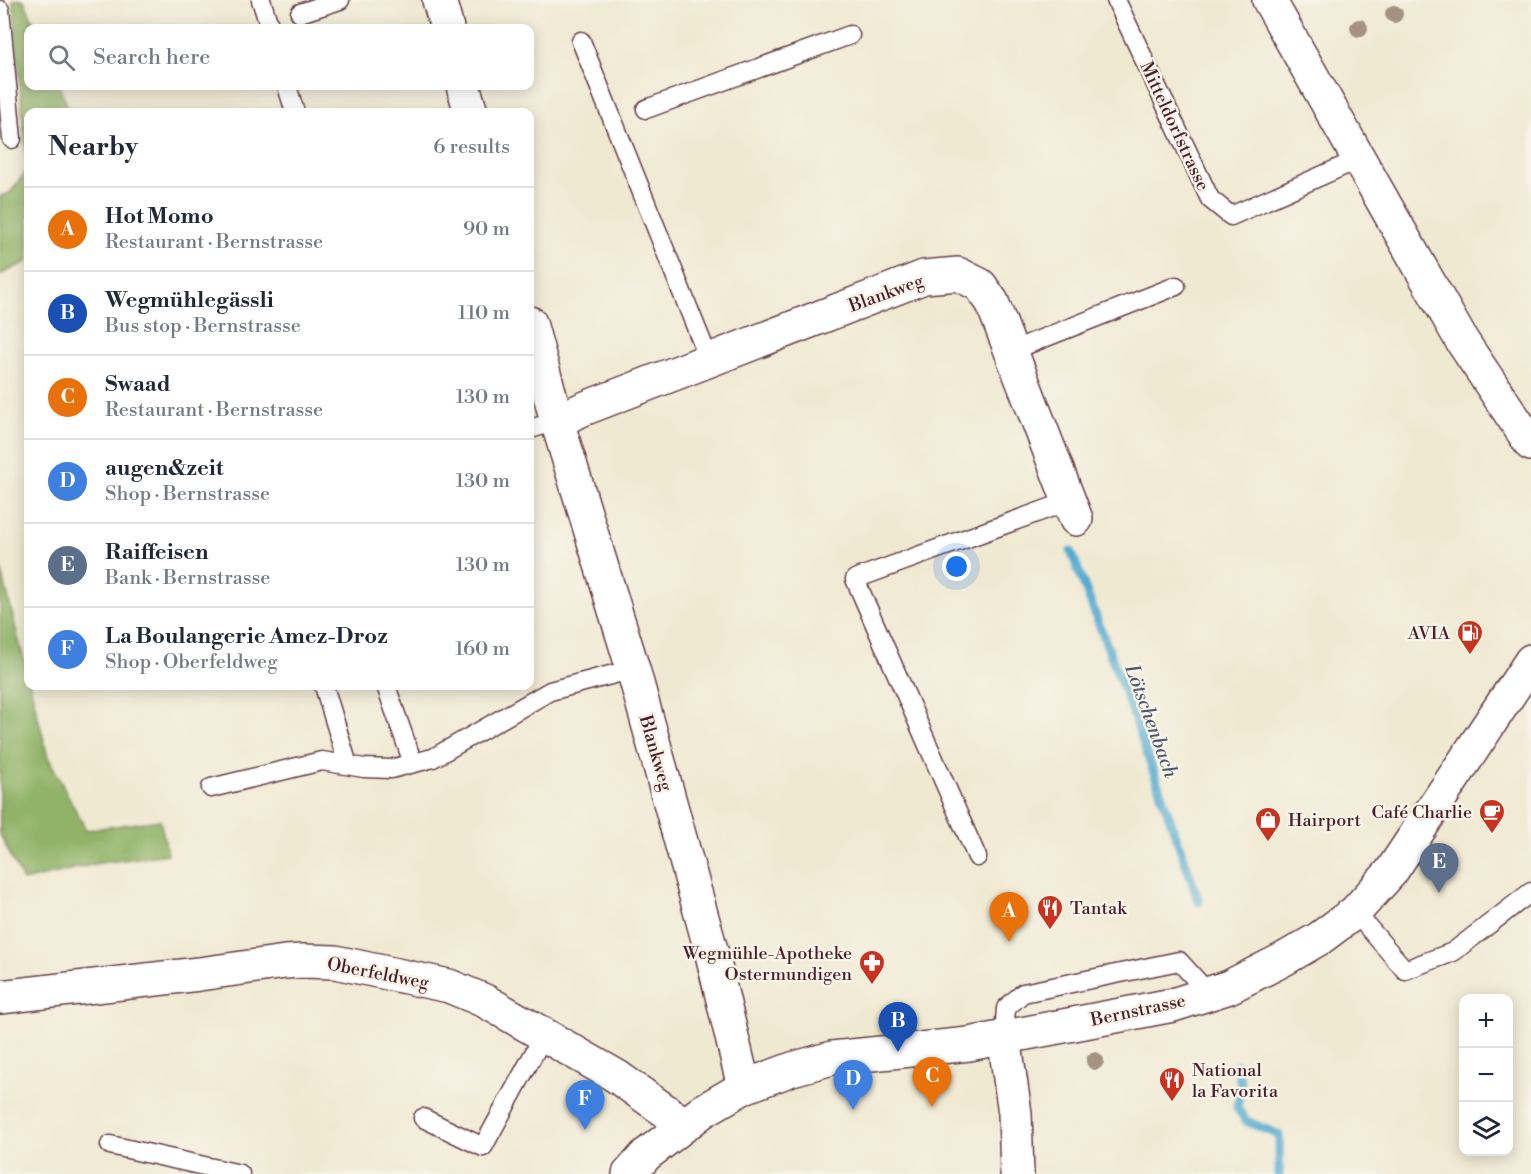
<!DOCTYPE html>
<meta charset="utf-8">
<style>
:root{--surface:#fff;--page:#f6f6f7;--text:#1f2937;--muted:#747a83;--line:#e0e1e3;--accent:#7c3aed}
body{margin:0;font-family:"Libre Bodoni",serif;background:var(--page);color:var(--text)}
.controls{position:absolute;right:18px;bottom:18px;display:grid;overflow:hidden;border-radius:12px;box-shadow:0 3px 15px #0003}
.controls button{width:54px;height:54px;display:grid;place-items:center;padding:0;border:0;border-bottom:2px solid var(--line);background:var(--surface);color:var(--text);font:30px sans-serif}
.you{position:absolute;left:957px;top:567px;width:21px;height:21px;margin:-15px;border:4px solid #fff;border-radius:50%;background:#1a73e8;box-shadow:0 0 0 9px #1a73e833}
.badge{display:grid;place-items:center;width:39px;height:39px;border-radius:50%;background:var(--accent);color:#fff;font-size:20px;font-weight:700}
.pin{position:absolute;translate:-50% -50px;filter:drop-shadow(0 2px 3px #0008)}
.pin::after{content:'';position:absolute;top:32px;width:21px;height:18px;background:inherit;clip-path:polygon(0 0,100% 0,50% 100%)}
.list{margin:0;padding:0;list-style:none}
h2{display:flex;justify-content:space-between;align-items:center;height:78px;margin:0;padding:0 24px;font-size:26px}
h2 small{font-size:20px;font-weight:400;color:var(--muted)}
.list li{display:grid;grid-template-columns:39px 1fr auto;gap:18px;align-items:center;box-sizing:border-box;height:84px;padding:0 24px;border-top:2px solid var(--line)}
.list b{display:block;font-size:22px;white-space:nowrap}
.list p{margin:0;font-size:20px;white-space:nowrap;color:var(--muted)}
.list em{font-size:20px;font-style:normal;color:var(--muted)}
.icon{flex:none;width:33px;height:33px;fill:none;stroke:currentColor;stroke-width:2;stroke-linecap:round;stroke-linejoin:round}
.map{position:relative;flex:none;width:1531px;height:1174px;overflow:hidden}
.search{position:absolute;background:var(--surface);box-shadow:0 3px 15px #0003;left:24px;top:24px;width:510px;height:66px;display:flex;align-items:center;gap:15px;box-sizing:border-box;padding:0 21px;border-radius:12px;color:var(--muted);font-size:22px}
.panel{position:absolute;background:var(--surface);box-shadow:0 3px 15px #0003;left:24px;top:108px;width:510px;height:582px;border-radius:12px}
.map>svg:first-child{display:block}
</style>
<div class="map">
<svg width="1531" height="1174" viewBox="0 0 1531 1174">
<rect width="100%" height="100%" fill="#f7f3e8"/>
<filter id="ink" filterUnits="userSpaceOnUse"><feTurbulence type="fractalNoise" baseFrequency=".0167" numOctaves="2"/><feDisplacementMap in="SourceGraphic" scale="12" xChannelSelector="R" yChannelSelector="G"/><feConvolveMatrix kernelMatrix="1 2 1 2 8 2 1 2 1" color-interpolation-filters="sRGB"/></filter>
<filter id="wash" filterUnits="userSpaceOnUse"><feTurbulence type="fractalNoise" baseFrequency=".008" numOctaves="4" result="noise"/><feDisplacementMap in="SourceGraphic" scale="24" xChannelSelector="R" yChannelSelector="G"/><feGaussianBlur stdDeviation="1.35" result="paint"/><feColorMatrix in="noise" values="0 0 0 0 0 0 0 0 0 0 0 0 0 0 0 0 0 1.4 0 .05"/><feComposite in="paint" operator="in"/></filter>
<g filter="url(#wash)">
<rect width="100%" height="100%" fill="#f0e9d2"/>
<path fill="#90b368" stroke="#6d694a" stroke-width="1.5" d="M13 0H24L36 28H28V86H59L70 112H28V261L0 275V196L10 193 27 170Z
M0 565 48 757 86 830 160 820 168 854 99 863 23 881 0 834Z"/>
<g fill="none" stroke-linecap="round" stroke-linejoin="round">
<path stroke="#53abd0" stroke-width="9" d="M1071 551 1135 719 1199 902
M1237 1065 1241 1086 1237 1108 1246 1121 1279 1135V1174"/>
</g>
</g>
<g filter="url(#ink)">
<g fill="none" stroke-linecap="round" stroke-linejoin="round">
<defs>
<path id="service" d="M261 0 270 28
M1116 0 1210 199 1231 216 1359 159
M0 10 12 139
M300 13 340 0
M581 41 710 362
M287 86 295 112
M646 109 850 35
M1011 351 1176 286
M530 429 557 421
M324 686 348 765
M386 686 413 763
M211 788 322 761 364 768 391 769 433 758 550 691 633 669
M977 857 855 579 1069 501
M1355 912 1405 970 1453 952 1531 892
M1004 1037 1006 1008 1023 993 1179 961 1209 994
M423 1118 483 1147 544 1035
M110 1145 240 1174"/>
<path id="minor" d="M439 0 447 28
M1269 0 1462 341 1531 444
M463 86 471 112
M530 323 557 421 633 669 711 950 744 1087
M557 421 583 409 924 277 958 274 980 285 992 302 1076 519
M0 997 199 974 285 962 303 961 335 962 449 986 485 1001 616 1076 684 1124
M1004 1037 1015 1113 1017 1174"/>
<path id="secondary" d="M629 1174 646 1155 703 1111 744 1087 792 1069 832 1058 969 1044 1173 1005 1229 987 1284 959 1320 938 1355 912 1391 872 1531 661"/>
</defs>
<use href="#service" stroke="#633d44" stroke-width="21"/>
<use href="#minor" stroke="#633d44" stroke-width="36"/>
<use href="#secondary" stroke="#633d44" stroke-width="36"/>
<use href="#service" stroke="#fff" stroke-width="18"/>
<use href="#minor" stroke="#fff" stroke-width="33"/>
<use href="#secondary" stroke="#fff" stroke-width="33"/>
</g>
<g fill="#a49381">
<circle cx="1394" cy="14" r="9"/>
<circle cx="1359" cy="28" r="9"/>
<circle cx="1095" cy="1061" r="9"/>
</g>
</g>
<defs>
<symbol id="fuel-pin" viewBox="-11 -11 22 30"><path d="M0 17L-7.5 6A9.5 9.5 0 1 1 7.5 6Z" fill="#c8321e" stroke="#f7f3e8"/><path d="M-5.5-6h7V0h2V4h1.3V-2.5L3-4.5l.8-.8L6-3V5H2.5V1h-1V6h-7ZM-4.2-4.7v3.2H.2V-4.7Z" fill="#fff"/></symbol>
<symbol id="cafe-pin" viewBox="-11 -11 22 30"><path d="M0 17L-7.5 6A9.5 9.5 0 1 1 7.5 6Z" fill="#c8321e" stroke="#f7f3e8"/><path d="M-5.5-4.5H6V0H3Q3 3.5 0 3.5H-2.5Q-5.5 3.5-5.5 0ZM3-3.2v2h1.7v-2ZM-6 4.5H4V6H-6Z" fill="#fff"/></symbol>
<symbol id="shop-pin" viewBox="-11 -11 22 30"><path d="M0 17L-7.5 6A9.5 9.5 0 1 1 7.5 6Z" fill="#c8321e" stroke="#f7f3e8"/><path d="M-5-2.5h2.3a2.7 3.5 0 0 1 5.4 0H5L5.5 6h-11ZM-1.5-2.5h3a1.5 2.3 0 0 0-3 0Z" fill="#fff"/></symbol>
<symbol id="restaurant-pin" viewBox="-11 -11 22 30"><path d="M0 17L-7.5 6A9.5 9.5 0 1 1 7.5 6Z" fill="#c8321e" stroke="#f7f3e8"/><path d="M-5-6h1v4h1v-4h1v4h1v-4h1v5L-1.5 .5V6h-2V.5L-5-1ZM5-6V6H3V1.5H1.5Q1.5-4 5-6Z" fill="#fff"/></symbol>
<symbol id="pharmacy-pin" viewBox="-11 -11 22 30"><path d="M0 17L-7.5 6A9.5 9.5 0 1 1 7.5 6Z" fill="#c8321e" stroke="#f7f3e8"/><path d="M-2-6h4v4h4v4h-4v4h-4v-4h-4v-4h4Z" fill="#fff"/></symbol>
</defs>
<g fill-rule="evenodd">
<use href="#fuel-pin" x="1455" y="618" width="30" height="40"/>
<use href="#cafe-pin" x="1477" y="797" width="30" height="40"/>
<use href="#shop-pin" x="1253" y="805" width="30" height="40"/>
<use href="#restaurant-pin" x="1035" y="893" width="30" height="40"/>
<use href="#pharmacy-pin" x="857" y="948" width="30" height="40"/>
<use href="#restaurant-pin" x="1157" y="1065" width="30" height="40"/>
</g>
<g text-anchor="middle" stroke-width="5" stroke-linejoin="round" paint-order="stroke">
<g font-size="18" fill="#4a1f2b" stroke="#f7f3e8">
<text transform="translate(1175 126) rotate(65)" y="6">Mitteldorfstrasse</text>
<text transform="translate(886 293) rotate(-20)" y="6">Blankweg</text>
<text transform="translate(656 753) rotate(74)" y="6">Blankweg</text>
<text transform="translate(378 973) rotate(11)" y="6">Oberfeldweg</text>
<text transform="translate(1138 1010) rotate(-12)" y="6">Bernstrasse</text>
</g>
<g font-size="18" fill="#4a1f2b" stroke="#f7f3e8" text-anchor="end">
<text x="1450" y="639">AVIA</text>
<text x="1472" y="818">Café Charlie</text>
<text x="1288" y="826" text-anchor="start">Hairport</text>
<text x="1070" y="914" text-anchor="start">Tantak</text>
<text x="852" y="959">Wegmühle-Apotheke<tspan x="852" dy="21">Ostermundigen</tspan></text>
<text x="1192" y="1076" text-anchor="start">National<tspan x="1192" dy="21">la Favorita</tspan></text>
</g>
<g font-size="20" font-style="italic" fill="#4e576d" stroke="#f7f3e8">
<text transform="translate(1152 721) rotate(70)" y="7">Lötschenbach</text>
</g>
</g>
</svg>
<div class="controls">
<button>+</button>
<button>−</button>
<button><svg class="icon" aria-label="layers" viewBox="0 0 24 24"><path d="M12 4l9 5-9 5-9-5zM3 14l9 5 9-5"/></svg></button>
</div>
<div class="you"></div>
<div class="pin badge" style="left:1009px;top:942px;background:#e8710a">A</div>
<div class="pin badge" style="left:898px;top:1052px;background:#1a4fb4">B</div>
<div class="pin badge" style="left:932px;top:1107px;background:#e8710a">C</div>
<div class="pin badge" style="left:853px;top:1110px;background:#3f7fe0">D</div>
<div class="pin badge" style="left:1439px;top:893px;background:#5c6f8a">E</div>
<div class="pin badge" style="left:585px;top:1130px;background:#3f7fe0">F</div>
<div class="search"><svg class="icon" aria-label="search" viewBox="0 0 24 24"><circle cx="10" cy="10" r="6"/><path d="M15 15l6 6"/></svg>Search here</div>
<section class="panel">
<h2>Nearby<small>6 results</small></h2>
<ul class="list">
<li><span class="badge" style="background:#e8710a">A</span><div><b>Hot Momo</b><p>Restaurant · Bernstrasse</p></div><em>90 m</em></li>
<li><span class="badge" style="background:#1a4fb4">B</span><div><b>Wegmühlegässli</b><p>Bus stop · Bernstrasse</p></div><em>110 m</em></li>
<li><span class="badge" style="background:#e8710a">C</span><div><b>Swaad</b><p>Restaurant · Bernstrasse</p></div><em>130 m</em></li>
<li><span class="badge" style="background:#3f7fe0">D</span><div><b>augen&amp;zeit</b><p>Shop · Bernstrasse</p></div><em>130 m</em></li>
<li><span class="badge" style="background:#5c6f8a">E</span><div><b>Raiffeisen</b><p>Bank · Bernstrasse</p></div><em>130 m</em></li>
<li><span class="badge" style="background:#3f7fe0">F</span><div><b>La Boulangerie Amez-Droz</b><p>Shop · Oberfeldweg</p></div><em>160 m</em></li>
</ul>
</section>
</div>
